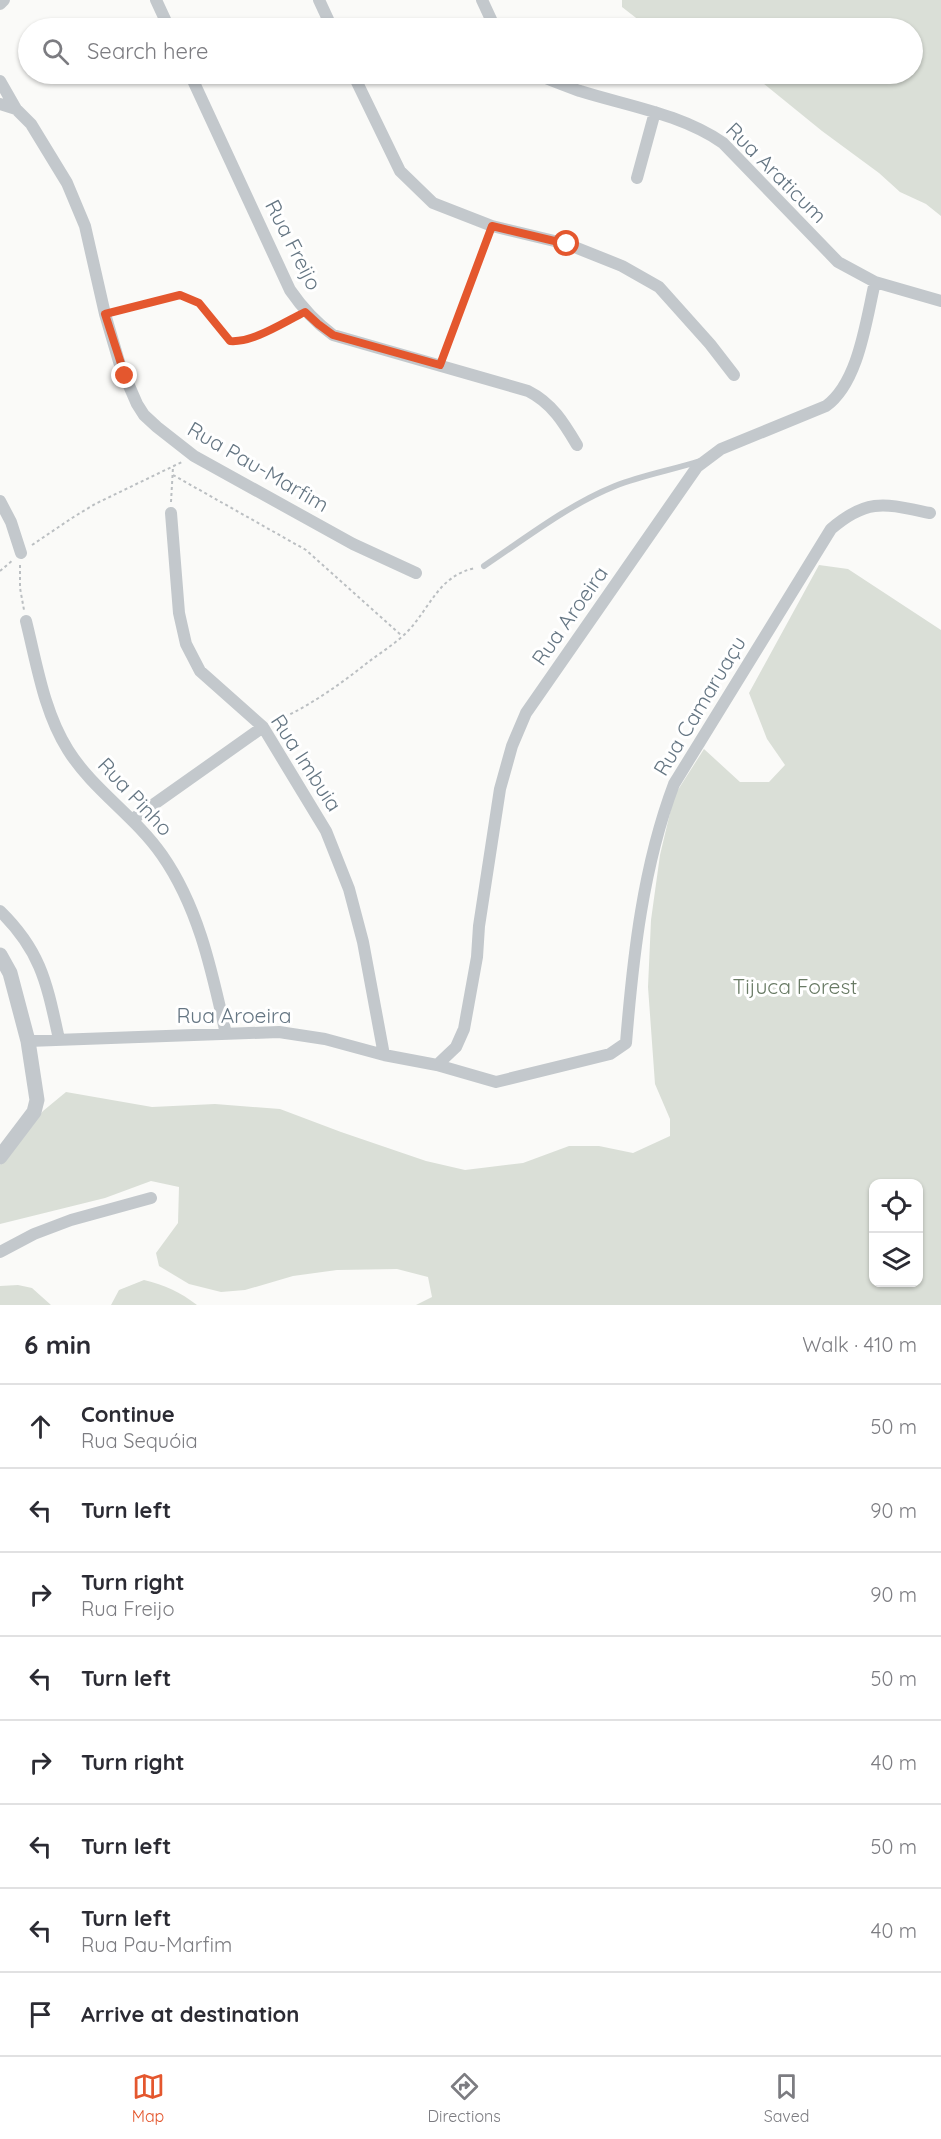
<!DOCTYPE html>
<meta charset="utf-8">
<style>
:root{--surface:#fff;--page:#f2f2f3;--text:#2b2b33;--muted:#7c7c81;--line:#e1e1e2;--accent:#e4572e}
body{margin:0;font-family:Quicksand,sans-serif;background:var(--page);color:var(--text)}
.controls{position:absolute;right:18px;bottom:18px;display:grid;overflow:hidden;border-radius:12px;box-shadow:0 2px 4px #0004}
.controls button{width:54px;height:54px;display:grid;place-items:center;padding:0;border:0;border-bottom:2px solid var(--line);background:var(--surface);color:var(--text);font:30px sans-serif}
.stop{position:absolute;width:18px;height:18px;margin:-14px;border:4px solid #e4572e;border-radius:50%;background:#fff}
.stop.end{background:#e4572e;border-color:#fff;box-shadow:0 2px 6px #0008}
.list{margin:0;padding:0;list-style:none}
h2{display:flex;justify-content:space-between;align-items:center;height:78px;margin:0;padding:0 24px;font-size:26px}
h2 small{font-size:20px;font-weight:400;color:var(--muted)}
.list li{display:grid;grid-template-columns:39px 1fr auto;gap:18px;align-items:center;box-sizing:border-box;height:84px;padding:0 24px;border-top:2px solid var(--line)}
.list b{display:block;font-size:22px;white-space:nowrap}
.list p{margin:0;font-size:20px;white-space:nowrap;color:var(--muted)}
.list em{font-size:20px;font-style:normal;color:var(--muted)}
.icon{flex:none;width:33px;height:33px;fill:none;stroke:currentColor;stroke-width:2;stroke-linecap:round;stroke-linejoin:round}
.map{position:relative;flex:none;width:941px;height:1305px;overflow:hidden}
.search{position:absolute;background:var(--surface);box-shadow:0 2px 4px #0004;left:18px;right:18px;top:18px;height:66px;display:flex;align-items:center;gap:15px;box-sizing:border-box;padding:0 21px;border-radius:33px;color:var(--muted);font-size:22px}
.sheet{height:750px;background:var(--surface)}
nav{display:flex;justify-content:space-around;align-items:center;box-sizing:border-box;height:84px;border-top:2px solid var(--line);background:var(--surface);font-size:16px;color:var(--muted)}
nav a{display:grid;justify-items:center;gap:3px}
nav .on{color:var(--accent)}
.map>svg:first-child{display:block}
</style>
<div class="map">
<svg width="941" height="1305" viewBox="0 0 941 1305">
<rect width="100%" height="100%" fill="#fafaf8"/>
<path fill="#dadfd7" fill-rule="evenodd" d="M622 0H941V216L926 204 900 192 879 173 822 131 752 74H912V28H649L622 7Z
M819 565 848 569 941 630V1305H416L432 1297 428 1277 397 1269 337 1270 293 1276 245 1290 221 1292 189 1284 159 1266 156 1253 178 1223 179 1187 151 1181 105 1198 0 1224V1165L43 1111 66 1092 152 1107 215 1104 280 1109 341 1132 426 1161 465 1170 523 1163 569 1146H599L633 1153 670 1136V1119L655 1084 648 987 651 920 660 855 674 796 704 749 740 782H769L785 765 767 739 749 693ZM874 1184H918V1282H874Z
M144 1280C165 1285 180 1292 197 1305H111L119 1290Z
M18 1285 32 1288 51 1305H0V1286Z"/>
<g fill="none" stroke-linecap="round" stroke-linejoin="round">
<path stroke="#bbbfc2" stroke-width="2" stroke-dasharray="3 3" stroke-linecap="butt" d="M116 311 180 295 199 303 230 341 241 342 251 338 297 316
M444 354 489 236
M173 475 306 550 402 636
M171 502 173 467
M32 545 72 518 95 504 184 461
M20 565V588L24 610
M0 571 13 560
M274 722C308 707 338 686 367 663 380 653 395 644 407 632 431 607 438 576 475 568"/>
<path stroke="#c3c8cc" stroke-width="6" d="M484 566C526 538 568 505 615 486 643 475 672 470 700 461"/>
<path stroke="#c3c8cc" stroke-width="12" d="M156 0 169 28
M319 0 332 28
M482 0 495 28
M0 4 4 0
M190 74 290 290C303 309 315 322 333 335L528 391C552 403 564 423 577 445
M353 74 400 171 433 203 492 226 567 244 622 266 659 287 710 344 734 375
M537 74C551 81 566 86 580 91 628 106 681 114 723 143L838 262 875 282 941 301
M0 81 16 109
M0 104 16 109 31 124 67 183 85 226 105 314 120 365 137 404 144 415 157 427 194 456 353 544 416 573
M637 178 655 112
M0 501 11 522 21 553
M171 513 179 613 186 644 200 671 263 727 326 831 349 889 363 942 384 1055
M26 621C37 665 44 712 68 750 93 790 135 816 162 855 199 908 212 972 226 1034
M133 819 263 727
M0 911C42 952 47 985 59 1039
M28 1041 279 1032 325 1039 384 1055 437 1065 496 1082 610 1054 626 1043C633 956 643 866 674 784L831 529C868 497 886 504 930 513
M437 1065 456 1047 464 1029 477 957 479 926 500 789 512 746 526 713 697 467 721 449 826 406C859 382 866 320 875 282
M0 1252 34 1234 71 1220 151 1198"/>
<path stroke="#c3c8cc" stroke-width="15" d="M0 955 10 973 28 1041 37 1100 34 1112 0 1157"/>
</g>
<g fill="none" stroke-linecap="round" stroke-linejoin="round">
<path stroke="#e4572e" stroke-width="8" d="M125 376 105 314 180 295 199 303 230 341C253 343 284 322 305 312L318 324 333 335 440 365 492 226 567 244"/>
</g>
<g text-anchor="middle" stroke-width="6" stroke-linejoin="round" paint-order="stroke">
<g font-size="21" fill="#657683" stroke="#fff">
<text transform="translate(776 173) rotate(45)" y="7">Rua Araticum</text>
<text transform="translate(293 245) rotate(63)" y="7">Rua Freijo</text>
<text transform="translate(258 467) rotate(30)" y="7">Rua Pau-Marfim</text>
<text transform="translate(570 616) rotate(-55)" y="7">Rua Aroeira</text>
<text transform="translate(700 706) rotate(-59)" y="7">Rua Camaruaçu</text>
<text transform="translate(306 763) rotate(57)" y="7">Rua Imbuia</text>
<text transform="translate(135 797) rotate(47)" y="7">Rua Pinho</text>
<text x="234" y="1023">Rua Aroeira</text>
</g>
<g font-size="21" fill="#687a64" stroke="#fff">
<text x="795" y="994">Tijuca Forest</text>
</g>
</g>
</svg>
<div class="controls">
<button><svg class="icon" aria-label="locate" viewBox="0 0 24 24"><circle cx="12" cy="12" r="6"/><path d="M12 2v4M12 18v4M2 12h4M18 12h4"/></svg></button>
<button><svg class="icon" aria-label="layers" viewBox="0 0 24 24"><path d="M12 4l9 5-9 5-9-5zM3 14l9 5 9-5"/></svg></button>
</div>
<div class="stop" style="left:567px;top:244px"></div>
<div class="stop end" style="left:125px;top:376px"></div>
<div class="search"><svg class="icon" aria-label="search" viewBox="0 0 24 24"><circle cx="10" cy="10" r="6"/><path d="M15 15l6 6"/></svg>Search here</div>
</div>
<section class="sheet">
<h2>6 min<small>Walk · 410 m</small></h2>
<ul class="list">
<li><svg class="icon" aria-label="ahead" viewBox="0 0 24 24"><path d="M12 20V5M6 11l6-6 6 6"/></svg><div><b>Continue</b><p>Rua Sequóia</p></div><em>50 m</em></li>
<li><svg class="icon" aria-label="left" viewBox="0 0 24 24"><path d="M17 20v-9H6M10 6l-5 5 5 5"/></svg><div><b>Turn left</b></div><em>90 m</em></li>
<li><svg class="icon" aria-label="right" viewBox="0 0 24 24"><path d="M7 20v-9h11M14 6l5 5-5 5"/></svg><div><b>Turn right</b><p>Rua Freijo</p></div><em>90 m</em></li>
<li><svg class="icon" aria-label="left" viewBox="0 0 24 24"><path d="M17 20v-9H6M10 6l-5 5 5 5"/></svg><div><b>Turn left</b></div><em>50 m</em></li>
<li><svg class="icon" aria-label="right" viewBox="0 0 24 24"><path d="M7 20v-9h11M14 6l5 5-5 5"/></svg><div><b>Turn right</b></div><em>40 m</em></li>
<li><svg class="icon" aria-label="left" viewBox="0 0 24 24"><path d="M17 20v-9H6M10 6l-5 5 5 5"/></svg><div><b>Turn left</b></div><em>50 m</em></li>
<li><svg class="icon" aria-label="left" viewBox="0 0 24 24"><path d="M17 20v-9H6M10 6l-5 5 5 5"/></svg><div><b>Turn left</b><p>Rua Pau-Marfim</p></div><em>40 m</em></li>
<li><svg class="icon" aria-label="arrive" viewBox="0 0 24 24"><path d="M6 21V4h12l-3 4 3 4H6"/></svg><div><b>Arrive at destination</b></div></li>
</ul>
</section>
<nav>
<a class="on"><svg class="icon" aria-label="map" viewBox="0 0 24 24"><path d="M3 6l6-2 6 2 6-2v14l-6 2-6-2-6 2zM9 4v14M15 6v14"/></svg>Map</a>
<a><svg class="icon" aria-label="directions" viewBox="0 0 24 24"><path d="M12 3l9 9-9 9-9-9zM9 14v-3h6M13 9l2 2-2 2"/></svg>Directions</a>
<a><svg class="icon" aria-label="saved" viewBox="0 0 24 24"><path d="M7 4h10v16l-5-4-5 4z"/></svg>Saved</a>
</nav>
